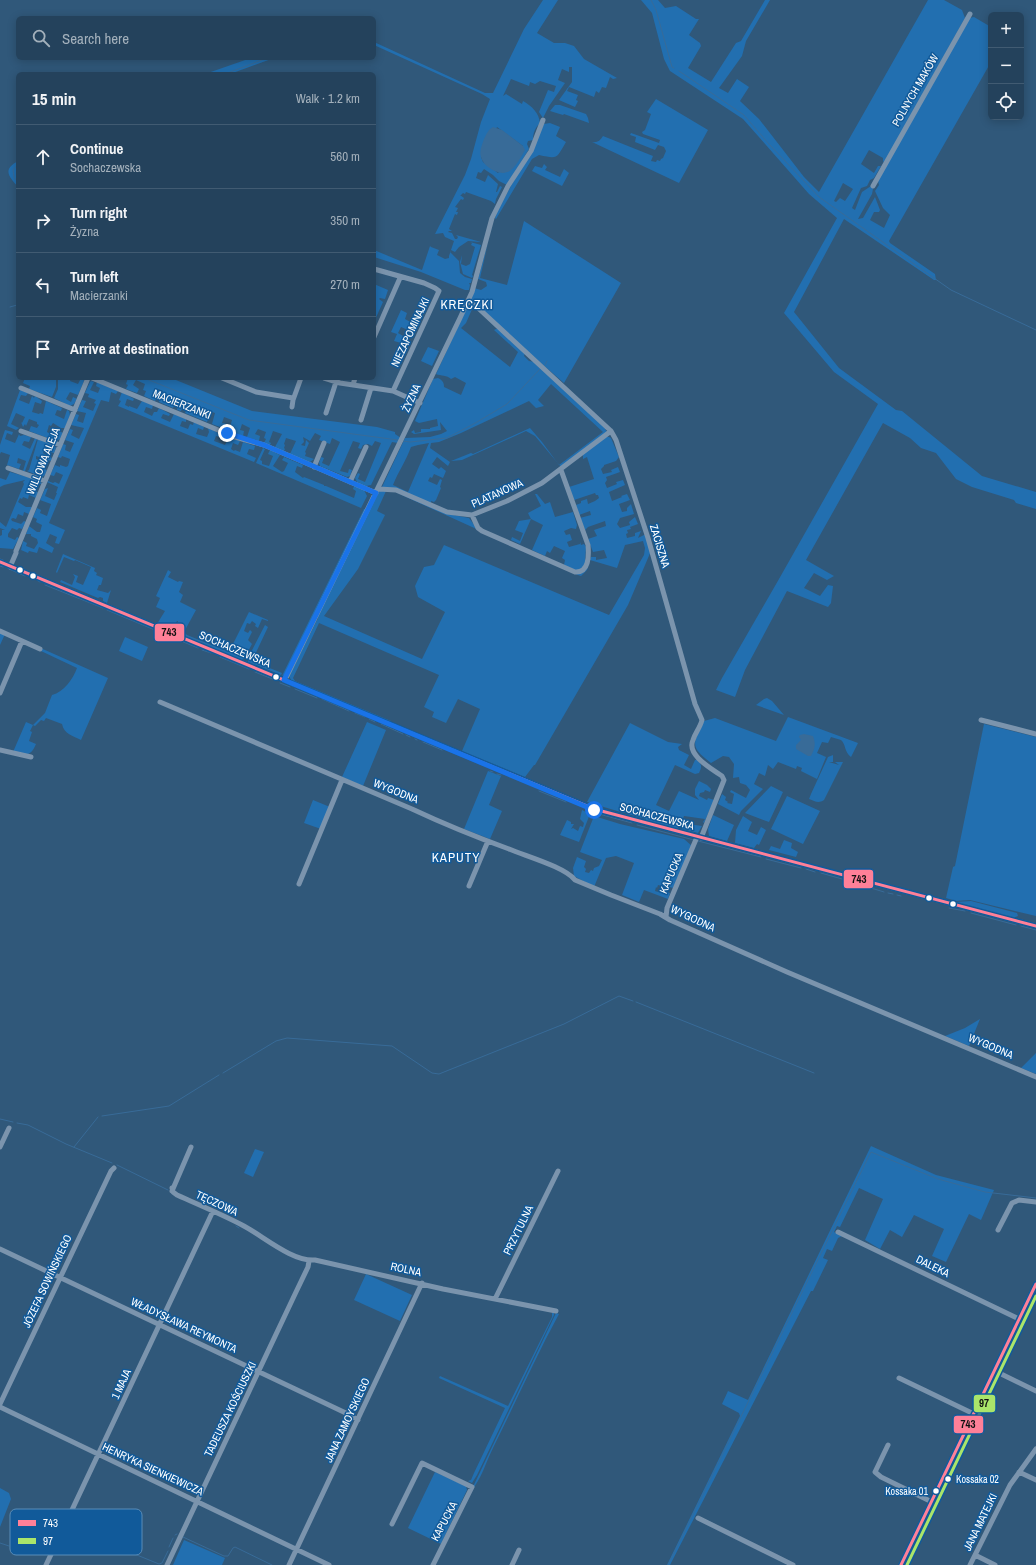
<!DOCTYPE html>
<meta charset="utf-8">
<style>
:root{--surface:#24425c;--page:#2c4962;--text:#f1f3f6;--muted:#a3b0bb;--line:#415b72}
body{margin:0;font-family:"Archivo Narrow",sans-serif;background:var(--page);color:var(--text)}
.controls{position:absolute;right:12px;top:12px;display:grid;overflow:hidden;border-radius:6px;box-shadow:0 2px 10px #0003}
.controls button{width:36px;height:36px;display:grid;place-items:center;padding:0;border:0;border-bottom:1px solid var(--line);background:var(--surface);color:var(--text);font:20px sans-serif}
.stop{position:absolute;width:12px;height:12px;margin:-9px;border:3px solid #1a73e8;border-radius:50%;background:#fff}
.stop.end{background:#1a73e8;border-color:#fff;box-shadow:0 1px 4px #0008}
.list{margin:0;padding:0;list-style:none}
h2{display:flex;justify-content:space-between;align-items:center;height:52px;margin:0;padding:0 16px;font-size:17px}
h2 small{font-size:13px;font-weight:400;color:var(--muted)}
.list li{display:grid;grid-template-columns:26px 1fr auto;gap:12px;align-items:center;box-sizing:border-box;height:64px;padding:0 16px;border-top:1px solid var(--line)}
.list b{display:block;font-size:15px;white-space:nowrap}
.list p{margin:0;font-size:13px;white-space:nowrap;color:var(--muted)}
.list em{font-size:13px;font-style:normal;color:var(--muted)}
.icon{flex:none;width:22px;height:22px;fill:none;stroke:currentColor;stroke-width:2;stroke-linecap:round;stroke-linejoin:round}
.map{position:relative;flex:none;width:1036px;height:1565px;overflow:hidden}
.search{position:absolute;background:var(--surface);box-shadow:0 2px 10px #0003;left:16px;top:16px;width:360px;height:44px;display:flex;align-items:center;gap:10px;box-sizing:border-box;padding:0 14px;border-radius:6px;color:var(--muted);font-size:15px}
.panel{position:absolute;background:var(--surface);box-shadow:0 2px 10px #0003;left:16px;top:72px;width:360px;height:308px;border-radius:6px}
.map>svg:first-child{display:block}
</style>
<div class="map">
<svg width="1036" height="1565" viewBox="0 0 1036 1565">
<rect width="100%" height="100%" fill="#30587a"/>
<path fill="#226fb0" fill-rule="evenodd" d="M543 0H558L537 33 554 43H565L574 46 584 59 617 78 613 79 610 77 606 88 602 87 599 93 596 91 594 97 569 87 567 91 578 95 576 100 578 101 575 107 559 100 572 82V67H569V72L562 69 558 80 565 83 549 106 543 118 539 112 548 90 554 92 556 86 540 81 535 84 530 82 529 86 511 79 503 96 506 94 522 104 523 101C532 106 539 113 540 123 535 128 533 133 533 140L528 141 527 144 529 149 507 185 499 181 493 175 484 169 481 173 478 172 476 178 485 182 488 175 498 184 496 192H497L500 186 502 187 496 199 495 204 491 201 466 192 465 194 463 193 461 195H460L464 198 463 200 461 199 455 207 458 208 456 212H458L457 215 455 214 449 229 452 231H449L448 232 452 233 455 239H457L458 237 456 235 481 242 468 241 459 247 455 252 451 250 450 252 459 261 460 273 465 277 472 279 471 283H469L470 285 469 290H465L421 272 374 257V250L422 270 430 246 431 247 439 250 437 255 445 259 449 258V256L454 241 445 237 443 233 435 234 465 175 471 159 481 122 490 99 482 94 374 45V42L485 93H493L524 29ZM497 127 523 146 498 173 483 162 481 157Z
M641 0H658L665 8 676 6 696 19H699L689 35 700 43 701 46 688 68 711 82 736 43 741 41 765 0H770L746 41 742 56 719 88 728 93 737 79 749 87 740 101 759 119 804 177 819 192 928 0H944L962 10 965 18 886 160 883 162V158L869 150 861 164 874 173 878 166H881L874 178 870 180 867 186 861 188 852 208 855 210 862 192 871 186 873 189 872 194 858 219 863 218 875 197 880 210 879 212H874L870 220 884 228 890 215 883 208 875 191 879 185 878 181 969 18 974 17 991 27V62L889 241 890 243 935 274 936 280H934L844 219 794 312 839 368 896 410 902 411 982 476 1036 492V509L1016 503 1014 500 972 487 956 479 936 453 921 448 910 438 883 423 806 560 834 576 827 580 814 573 804 588 820 596 828 585 833 586 831 603 828 607 787 591 745 670 735 697 716 690 722 678 779 579 878 404 834 372 784 313 837 218 809 194 743 119 670 71 664 59 652 13ZM843 183 853 189 845 201 840 198 836 202 834 201Z
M251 58H274L230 74H205Z
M656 99 708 130 679 183 592 142C597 143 600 141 603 136L653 156 651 161 656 162 657 160 660 161 661 159 663 158 666 151 664 147 658 145 655 150 635 142 636 137 630 135 631 133 659 143 660 140 643 134 642 132 645 130 651 114 647 112Z
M555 105H560L586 114 588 118 589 123 564 114 563 115 550 111Z
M550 123 560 127 556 136 566 142C556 159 558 159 539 155L532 159 496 219 495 218 497 212 544 124Z
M18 161V187C9 176 2 170 18 161Z
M544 164 547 167 545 170 558 176 560 177 564 169 569 173 562 186 532 171 535 166 542 168Z
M524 221 621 283 564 383 469 301 474 288 481 290 487 286 486 282 478 279 488 243 480 278 507 285Z
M470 242 481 245 472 275 473 276 472 278 463 274 460 262 462 255 461 264 466 266 470 264 475 247 471 245 472 243Z
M374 284 388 290 385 299 380 298 379 299 383 302 374 322V312L376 308 374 306Z
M470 306 473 307 466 323 461 328 510 367 518 352 494 330 498 328 525 353 524 356 529 361 535 362 604 427 607 432 561 467 535 436 526 431 462 460 451 461 471 453 473 454 530 428 542 442 559 465 603 432 551 384 538 400 544 406 536 408 529 401 461 433 439 442 431 443 430 448 450 462 448 466 437 457 432 464 439 469 441 467 446 471 443 478 434 474 432 478 430 477 428 481 437 485 440 479 442 480 440 487 441 488 436 500 434 502 431 501V503L382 487 405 438 430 437 441 434 447 431 440 422 441 430 414 434 411 432 414 430 415 433 421 432V429H430V428L438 426 437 419 419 423 415 421 433 379 438 378C442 380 444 382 444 387L461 395 466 383 455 377 451 379C447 375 441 376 436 374L467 307ZM429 443 408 492 393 485C398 472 406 461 411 447L418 445Z
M401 310 407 313 405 319 412 323 410 322 408 330 401 327 398 333 403 336 401 343 394 341 397 334 391 332Z
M428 347 439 351 432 366 421 361Z
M25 378H56V387L52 397 29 389 30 386 23 383Z
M58 378H71L70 381 78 384 81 378H83L84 381 78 395 70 392 66 399 71 402 73 397 77 399 74 404 70 406 54 398 58 389Z
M128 378H171L252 411 377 427 395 432V434L401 438 398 443 392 442 371 485 366 486 357 482 355 478 358 473 360 474 358 479 365 482 381 443 375 441 372 446 368 444 363 445 361 449 358 448 360 443 353 441 340 471 348 473 349 469 352 470 350 476 347 477 320 466 319 463 321 457 324 458 322 463 329 466 340 442 332 438 330 444 319 440 321 436 315 433 310 441 303 437 304 442 301 445 305 446 306 440 309 443 305 452 306 453 305 456 314 459 310 462 290 454 296 441 286 438 284 444 285 445 284 448 285 449 284 451 275 447 282 434 273 431 269 442 271 443 270 445 264 443 266 439 264 438 266 432 258 429 255 434 260 436 259 441 247 437 250 428 242 424 240 430 244 431 243 436 229 431 232 420 224 417 222 423 227 424 225 429 212 424 215 413 207 410 205 415 209 417 207 422 185 413 187 408 192 409 194 404 185 401 181 411 177 410 180 399 172 396 170 401 175 403 173 408 159 402 163 391 155 388 153 394 157 396 155 401 144 396 146 391 143 390 145 384 136 380 133 385 139 389 137 393 126 389 128 385 126 384Z
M91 381 94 382 90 390 98 393 100 388 96 386 97 382 118 391 116 394 111 392 109 402 101 400 49 523 65 530 59 544 55 543 57 537 50 534 46 543 54 548 52 553 39 547 37 553 29 551 28 553 21 550 23 541 27 543 26 546 34 549 38 543 37 539 31 536V534H26L29 526 37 532H40L42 525 36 522 37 519 33 517 37 508 41 510 40 513 47 516 51 504 40 500 45 489 48 488 45 496 54 500 57 493H56L58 487 47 482 48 481 53 483 55 482 59 484 63 475 56 472 54 476 50 475 55 465 60 467V465L66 467 68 466 70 459 62 456 61 458 58 457 63 444 66 445 65 450 70 452 74 443 65 440 70 429 73 430 71 435 79 439 84 428 71 425 76 414 79 415 77 421 83 423 86 413 77 411 82 400 86 401 83 407 93 411 96 404 94 403 96 400 88 397 89 394 85 393 90 382Z
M20 390 28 393 26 396 21 395 19 400 29 404 32 396 34 398 35 396 42 401 41 404 35 402 32 412 39 414 40 413 43 414 46 401 62 408 61 411 57 410 55 415 64 419 67 410 69 411 70 415 65 428H61L53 423 51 426 49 425 47 432 56 437 59 431 63 433 60 439 56 441 29 431 31 426 37 428 39 425 37 424V422L29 419 26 426 25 424 23 427 21 422 22 423 25 417 16 413 11 424 19 428 16 430 7 426Z
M122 392 134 399 133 401 127 399 125 405 129 407V406L137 409 142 401 153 405 152 409 146 407 144 412 152 416 154 412H157L159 408 170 414 169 416 163 414 161 418 170 422 174 414 186 419V422L182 421 180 426 188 429 190 424 193 425 194 422 204 427 203 430 198 428 196 434 207 437 209 432 208 428 223 435 222 438 216 436 214 441 225 445 229 437 240 441 238 445 233 443 231 449 234 451 235 450 240 452 243 442 255 446 254 450 249 449 247 454 256 458 254 462 118 406 121 401 119 400Z
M5 430 13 432 12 435 7 433 5 439 15 443 19 434 20 436 24 435 31 437 29 442 24 441 22 445 30 449 35 438 37 439 25 471H23L26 461 18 458 17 463 21 464 19 469 7 465 10 455 1 452 0 454V445Z
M605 437H609L611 438 619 457 616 461 604 465V466L601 469 603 474 612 472 611 470 618 467 620 472 606 477 607 480 605 483 607 488 617 484 616 482 623 480 625 485 609 492 612 501 622 497 621 496 627 494 630 500 619 504 622 512 627 511V508L631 504 634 514 620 518 617 524 620 528 630 525 629 522 635 517 638 524 630 527 631 529 627 530 628 533 626 534 627 538 635 536V533L641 531 638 538 646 534 651 551 628 605 535 765H534L525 777 462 751 480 709 458 699 446 723 432 717 434 712 424 707 439 675 319 623 293 678 295 681 391 721H388L291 680 289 676 318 618 317 617 369 511 378 493 381 490 395 492 448 514 469 518 478 530 575 573 580 574 586 569 591 557H596V560L607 558 604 550 593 552 588 539 597 536 594 530 606 526 605 521 588 527 585 530 580 518 591 515 590 511 579 515 576 505 581 503V501L587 499 588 504 595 501 599 498 598 495H596L595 493 574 500 569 487 594 479 587 457 583 459V454ZM386 491 395 492 578 575 581 576 587 570 590 560 617 568 625 545 643 541 645 548 644 555 609 615 444 545 434 565 424 567 415 586 418 597 445 612 422 659 324 616 358 569 385 515 377 511Z
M38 439 54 445 56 448 54 453 50 452 51 449 45 447 43 453 52 458 51 461 36 456V459L38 460 35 470 42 473 44 469 47 470 45 475 42 477 27 471 29 470Z
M263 448 265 449 260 460 262 461V464L269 466 273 456 268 454 270 450 280 455 273 466 282 472 284 471 288 463 282 460 284 457 303 465 302 468 297 466 295 472 303 478 304 477 324 485V486H326L354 498 356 491 353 489 354 486 364 490 367 496 361 508 256 463Z
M10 472 31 478 42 483 41 484 33 482 30 483 28 490 34 493 35 491 38 492 36 498 29 495 28 499 23 497 22 499 20 498 18 502 26 507H32L29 514 24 512 23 516 18 514 16 519 13 518 11 519 12 521 21 524 24 521 26 522 22 529 19 528 17 530 12 528 8 534V537L15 540 17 537 19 538 13 549 0 548V536L2 535V530H5L0 528V522L6 527 24 484 23 482 25 480 4 485 0 487V478L6 480Z
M535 494H537L545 504 550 502 555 517 573 512 577 525 576 529 571 528 564 531 566 535 570 534 572 540 567 542 569 547 580 544V542L581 545 584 544 586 547 585 563 582 569 577 571 564 565 565 560 562 558 565 551 554 546 550 553 547 551 545 556 532 550 543 525 531 519 520 544 511 540 512 537 520 541 523 533 515 530 519 521 531 519 528 513 541 506Z
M364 509H366L286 675 282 676Z
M63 554 95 568 94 571 97 573 96 575 103 578 101 585H99L97 590 108 593 111 590 107 603 103 601V598L100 597 98 598 60 582 61 580 72 585 75 577 73 574 78 576 76 582 83 585 91 567 75 560 74 561 64 557 57 573 56 572Z
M168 570 171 572 168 577 178 582 179 581 183 582 179 592 183 595 180 602 196 610 184 632 187 635 229 652 249 612 268 620V621L262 619 258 628 255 626 256 624 252 621 250 624 247 623 244 631 248 633 250 630 252 632 248 640 252 644 244 659 242 660 177 633 176 628 178 621H177L171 630 157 624 165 611 156 607 160 598 156 596Z
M265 625 268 627 252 661 282 673 281 675 248 662 249 656Z
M0 630 108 678 81 740C73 736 64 734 62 724L46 718 44 721 41 720 35 726 33 725 45 713 52 695C64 692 73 679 77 668L5 634 0 645Z
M125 637 148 647 142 661 119 651Z
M767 698 772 701 784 715 756 705 764 699Z
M788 717 858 743 851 757C844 752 846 744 841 740 838 739 834 738 831 737L828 743 822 742 817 753 826 757 817 779 801 771 802 768 797 766 796 769 778 762 773 769 768 765 765 776 759 773 754 784 763 789 741 811 739 815 718 804 722 794 726 797 725 800 728 802 727 803 732 804 734 794 730 792 731 790 746 798 750 790 746 785 740 783 739 777 733 778 734 764 729 757 723 756 711 763C689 746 693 744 704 721L715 718 776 741Z
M26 722 33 725 30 731 32 732 29 741 36 744C30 758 26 754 13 752Z
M367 722 386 730 363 786 342 777Z
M630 723 668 742 682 744 678 747 679 750 689 755 684 765 691 769 695 760H697C702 764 702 767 699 773L695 774 675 765 656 805 669 811 679 791 699 800 695 795V789L699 781 707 785 711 789 710 792 705 790 704 792 700 793 699 796 707 800 708 798 714 800 704 823 703 822 705 819 684 816 681 823 702 826 698 833 682 829V827L679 825 677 830 645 822 646 819 628 814V813L625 812 624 813 587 802Z
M984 724 1036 737V916L970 900 956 901 946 898 953 867 955 866Z
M833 755V762H829L839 765 835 762H843L824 800C818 804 815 801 809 799L811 794 828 757Z
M488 771 501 776 489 805 502 811 490 839 464 829Z
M771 786 783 792 769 822 745 813Z
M787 796 820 811 803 844 771 829Z
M313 800 330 807 321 829 304 823Z
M582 810 590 814 579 842 560 835 567 820 571 822V824H574L571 829 573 828 578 831 580 826 583 827 584 823 580 819Z
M713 815 734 825 727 841 709 836 708 829Z
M594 816 620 824 684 839 692 846 673 888 663 885 662 886 658 885 657 888 656 887 655 891 665 894 667 892 670 893 668 899 644 890 639 902 622 895 634 863 616 856 606 858 594 887 574 876 573 868 577 857 586 861 584 867 586 869 585 872 589 873 591 870 593 871 594 868 599 866 602 860 580 852Z
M743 816 752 822 748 831 757 835 761 827 766 830 759 845 757 844 754 848 735 843 736 830Z
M784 840 792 843 791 848 798 852 796 857 769 850 771 846 780 849Z
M971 901 1017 913 1018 916 1013 918 954 902Z
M980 1019 969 1046 945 1036 965 1028Z
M1036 1053V1074L1021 1068Z
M871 1146 936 1175 994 1190 981 1220 969 1214 946 1262 932 1256 944 1229 914 1215 902 1237 890 1230 880 1249 865 1240 883 1199 859 1188 840 1227 837 1226 834 1232 842 1236 838 1238 832 1251 827 1249 823 1258 828 1260 813 1291H811L670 1565H667L740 1416 739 1413 722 1404 728 1391 748 1400Z
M255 1149 264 1152 253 1177 244 1173Z
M366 1274 412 1295 400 1321 354 1300Z
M552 1312 554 1313V1315L477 1475 472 1483 468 1481 471 1480 474 1473 505 1408 439 1378 440 1376 508 1406 552 1317Z
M556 1313 559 1314C535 1358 515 1404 493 1448 486 1462 481 1480 471 1491Z
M435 1472 466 1486 467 1490 441 1544 408 1528Z
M0 1488 9 1493 11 1499 0 1527Z
M184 1540 225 1558 222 1565H173Z"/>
<path fill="#386b98" d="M493 127 502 130 523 146 525 150C521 157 517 165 511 170 502 178 484 168 481 157 479 151 482 145 484 139 487 133 488 130 493 127Z
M804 734 813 736C816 744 815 749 811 756H808L796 749V745L801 740 799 737 800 735Z"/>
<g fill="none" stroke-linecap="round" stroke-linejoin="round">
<path stroke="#386b98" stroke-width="1" d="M651 0 656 10 672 67 674 68
M679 71 744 115 769 144 819 197 951 290 1036 330
M225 74 267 58
M18 165 13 170 14 177 18 182
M10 307 17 305
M545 365 547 361
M144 378 249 420 398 440
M403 441 410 442 447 438 477 422 507 404 540 369
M0 559 3 560
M0 566 3 567
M9 569 25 576
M38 581 40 582
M45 585 103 608
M107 610 198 648
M158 625 171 630
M177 632 203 643
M202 650 211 653
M220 657 249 669
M255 672 275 680
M280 683 290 687
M295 689 317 698
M322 699 349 711
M355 713 365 717
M369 719 375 722
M381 724 403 734
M406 735 410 737
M415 739 417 740
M423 742 442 750
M490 771 493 772
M497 774 501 775
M539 791 566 802
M599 814 632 823
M637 825 694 840
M698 841 761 857
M766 859 801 868
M806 869 815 872
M821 873 856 883
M871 888 884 892
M888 893 893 894
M897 895 901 896
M949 908 965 911
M971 913 1016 925
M1021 926 1036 930
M636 1002 814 1073
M223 1073 276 1041 287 1038 392 1046 432 1073 439 1074 564 1024 619 996 633 1001
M102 1116 169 1106 219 1075
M0 1119 13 1122
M17 1123 28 1125 66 1144 112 1163
M74 1147 98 1117
M117 1165 168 1190
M236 1226 239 1228
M68 1527 159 1564 162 1563 168 1551
M175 1535 177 1534
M183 1537 224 1556H228L233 1548 235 1547 272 1565
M0 1543 9 1546
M32 1545C40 1537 49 1523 61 1525
M169 1547 173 1538
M668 1565 871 1152 938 1179 985 1192 1036 1198"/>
<path stroke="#7b94ad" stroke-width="5" d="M873 186 970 14
M374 269 424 283 435 288 439 291 393 391
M468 301 476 306 611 431 616 440 648 538 695 704 702 720C700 728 695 733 693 740 686 755 712 769 722 776L724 780 701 838
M374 337 400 278
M92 378 235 437 264 445 376 493
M222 378 256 392 293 398
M324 378 340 383 393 391 420 403
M353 385 355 378
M21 388 75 410
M292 407 293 400 301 378
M326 413 336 382
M361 420 371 388
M21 431 60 445
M314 467 324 443
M8 468 45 481
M350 482 366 447
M379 489 396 490 447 512 472 515 507 501 542 483 611 431
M472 515 478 528 482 531 575 572C589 573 589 556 588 545L561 470
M16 551 88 378
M0 562 594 809 1036 926
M10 567 16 553
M0 631 40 649
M285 680 460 318 472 292 492 218 508 186 531 151 543 120
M0 693 22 641
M160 702 412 809C444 824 476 837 509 849 525 856 565 867 575 880L611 895 660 914 670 920 787 972 1036 1077
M981 720 1036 734
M0 750 31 757
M299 884 342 780
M469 886 488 841
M666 917 667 908 697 837
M0 1147 9 1128
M172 1188 173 1192 177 1195C199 1205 221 1214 242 1225 262 1235 292 1262 315 1260L443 1289 556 1311
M172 1191 191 1147
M998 1230 1012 1203 1019 1200 1036 1202
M838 1232 1019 1319
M0 1249 350 1415 358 1420
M495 1299 558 1171
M995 1371 1036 1391
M899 1378 974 1414
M0 1404 111 1171 114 1168
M0 1407 329 1565
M888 1445 875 1472 881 1477 932 1502
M1019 1472 1036 1480
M698 1518 793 1565
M392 1524 422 1463 472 1487 433 1565
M975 1555 995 1565
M46 1565 213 1211
M167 1565 296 1292 308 1267 309 1261
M289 1565 422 1283
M512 1565 519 1550
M901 1565 1036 1284
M970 1565 1010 1485 1036 1449"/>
<defs>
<path id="bus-1" d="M0 562 594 809 1036 926
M901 1565 1036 1284"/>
<path id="bus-2" d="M907 1565 1036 1296"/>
</defs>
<use href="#bus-1" stroke="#115a9a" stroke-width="6"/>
<use href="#bus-2" stroke="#115a9a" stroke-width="6"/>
<use href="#bus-1" stroke="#ff8098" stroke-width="3"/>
<use href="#bus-2" stroke="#aae56a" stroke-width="3"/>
</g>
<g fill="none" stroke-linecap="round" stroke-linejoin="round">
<path stroke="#1a73e8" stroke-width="5" d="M227 433 264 445 376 493 284 680 594 810"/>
</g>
<g fill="#fff" stroke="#115a9a" stroke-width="1.5">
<circle cx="20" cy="570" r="3.5"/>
<circle cx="33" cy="576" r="3.5"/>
<circle cx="276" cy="677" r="3.5"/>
<circle cx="929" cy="898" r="3.5"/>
<circle cx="953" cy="904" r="3.5"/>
<circle cx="948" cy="1479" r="3.5"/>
<circle cx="936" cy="1491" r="3.5"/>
</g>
<g text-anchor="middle" stroke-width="3" stroke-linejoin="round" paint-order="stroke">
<g font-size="10" fill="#fff" stroke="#115a9a" text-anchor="start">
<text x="956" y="1483">Kossaka 02</text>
<text x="928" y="1495" text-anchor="end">Kossaka 01</text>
</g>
<g font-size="11" fill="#fff" stroke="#115a9a">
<text transform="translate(915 90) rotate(-60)" y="4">POLNYCH MAKÓW</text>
<text transform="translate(410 332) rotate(-65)" y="4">NIEZAPOMINAJKI</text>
<text transform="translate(411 398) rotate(-65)" y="4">ŻYZNA</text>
<text transform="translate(182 404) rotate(22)" y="4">MACIERZANKI</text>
<text transform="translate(43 461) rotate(-68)" y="4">WILLOWA ALEJA</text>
<text transform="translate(497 493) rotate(-24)" y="4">PLATANOWA</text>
<text transform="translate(660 546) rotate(73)" y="4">ZACISZNA</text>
<text transform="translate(235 649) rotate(23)" y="4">SOCHACZEWSKA</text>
<text transform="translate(396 791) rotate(22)" y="4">WYGODNA</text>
<text transform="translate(657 816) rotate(15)" y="4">SOCHACZEWSKA</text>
<text transform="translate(671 873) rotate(-67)" y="4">KAPUCKA</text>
<text transform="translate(693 918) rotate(25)" y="4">WYGODNA</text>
<text transform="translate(991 1046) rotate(23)" y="4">WYGODNA</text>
<text transform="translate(217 1203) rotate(25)" y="4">TĘCZOWA</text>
<text transform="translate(518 1230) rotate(-64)" y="4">PRZYTULNA</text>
<text transform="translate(933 1266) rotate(26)" y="4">DALEKA</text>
<text transform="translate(406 1269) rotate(12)" y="4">ROLNA</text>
<text transform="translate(47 1281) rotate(-65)" y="4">JÓZEFA SOWIŃSKIEGO</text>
<text transform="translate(184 1325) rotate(25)" y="4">WŁADYSŁAWA REYMONTA</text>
<text transform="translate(121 1384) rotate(-65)" y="4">1 MAJA</text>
<text transform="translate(230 1409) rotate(-64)" y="4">TADEUSZA KOŚCIUSZKI</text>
<text transform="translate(347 1420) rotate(-65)" y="4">JANA ZAMOYSKIEGO</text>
<text transform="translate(153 1469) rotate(25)" y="4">HENRYKA SIENKIEWICZA</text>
<text transform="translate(444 1521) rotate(-62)" y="4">KAPUCKA</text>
<text transform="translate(980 1522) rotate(-64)" y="4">JANA MATEJKI</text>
</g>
<g font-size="13" letter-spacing="1" fill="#fff" stroke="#115a9a">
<text x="467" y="309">KRĘCZKI</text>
<text x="456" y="862">KAPUTY</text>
</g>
</g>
<rect x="10" y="1509" width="132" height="46" rx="6" fill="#115a9a" stroke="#588cb8" stroke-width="1"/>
<rect x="18" y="1520" width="18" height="6" fill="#ff8098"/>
<rect x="18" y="1538" width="18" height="6" fill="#aae56a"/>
<g font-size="11" fill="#fff">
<text x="43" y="1527">743</text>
<text x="43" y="1545">97</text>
</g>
<g stroke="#115a9a" stroke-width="1.5">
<rect x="154" y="623" width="31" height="19" rx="4" fill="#ff8098"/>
<rect x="843" y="869" width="31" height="20" rx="4" fill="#ff8098"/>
<rect x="973" y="1394" width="23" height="19" rx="4" fill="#aae56a"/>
<rect x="953" y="1415" width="31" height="19" rx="4" fill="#ff8098"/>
</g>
<g font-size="11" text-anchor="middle" font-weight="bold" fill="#111">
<text x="169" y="636">743</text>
<text x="859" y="883">743</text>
<text x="984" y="1407">97</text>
<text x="968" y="1428">743</text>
</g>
</svg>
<div class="controls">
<button>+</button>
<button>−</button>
<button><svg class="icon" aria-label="locate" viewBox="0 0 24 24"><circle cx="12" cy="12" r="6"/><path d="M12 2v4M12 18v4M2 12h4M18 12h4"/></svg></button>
</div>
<div class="stop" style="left:594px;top:810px"></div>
<div class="stop end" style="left:227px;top:433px"></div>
<div class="search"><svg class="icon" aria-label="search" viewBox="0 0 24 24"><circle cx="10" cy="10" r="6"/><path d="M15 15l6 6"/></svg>Search here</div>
<section class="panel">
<h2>15 min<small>Walk · 1.2 km</small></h2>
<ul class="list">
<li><svg class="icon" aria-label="ahead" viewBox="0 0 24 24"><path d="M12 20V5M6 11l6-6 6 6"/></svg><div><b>Continue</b><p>Sochaczewska</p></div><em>560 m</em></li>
<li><svg class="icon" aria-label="right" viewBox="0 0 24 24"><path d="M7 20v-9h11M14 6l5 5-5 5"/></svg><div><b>Turn right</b><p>Żyzna</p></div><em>350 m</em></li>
<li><svg class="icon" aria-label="left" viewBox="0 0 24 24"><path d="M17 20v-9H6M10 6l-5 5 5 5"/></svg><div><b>Turn left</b><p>Macierzanki</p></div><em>270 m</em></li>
<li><svg class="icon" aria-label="arrive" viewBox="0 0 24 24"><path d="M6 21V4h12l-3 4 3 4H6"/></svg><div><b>Arrive at destination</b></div></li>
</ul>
</section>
</div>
